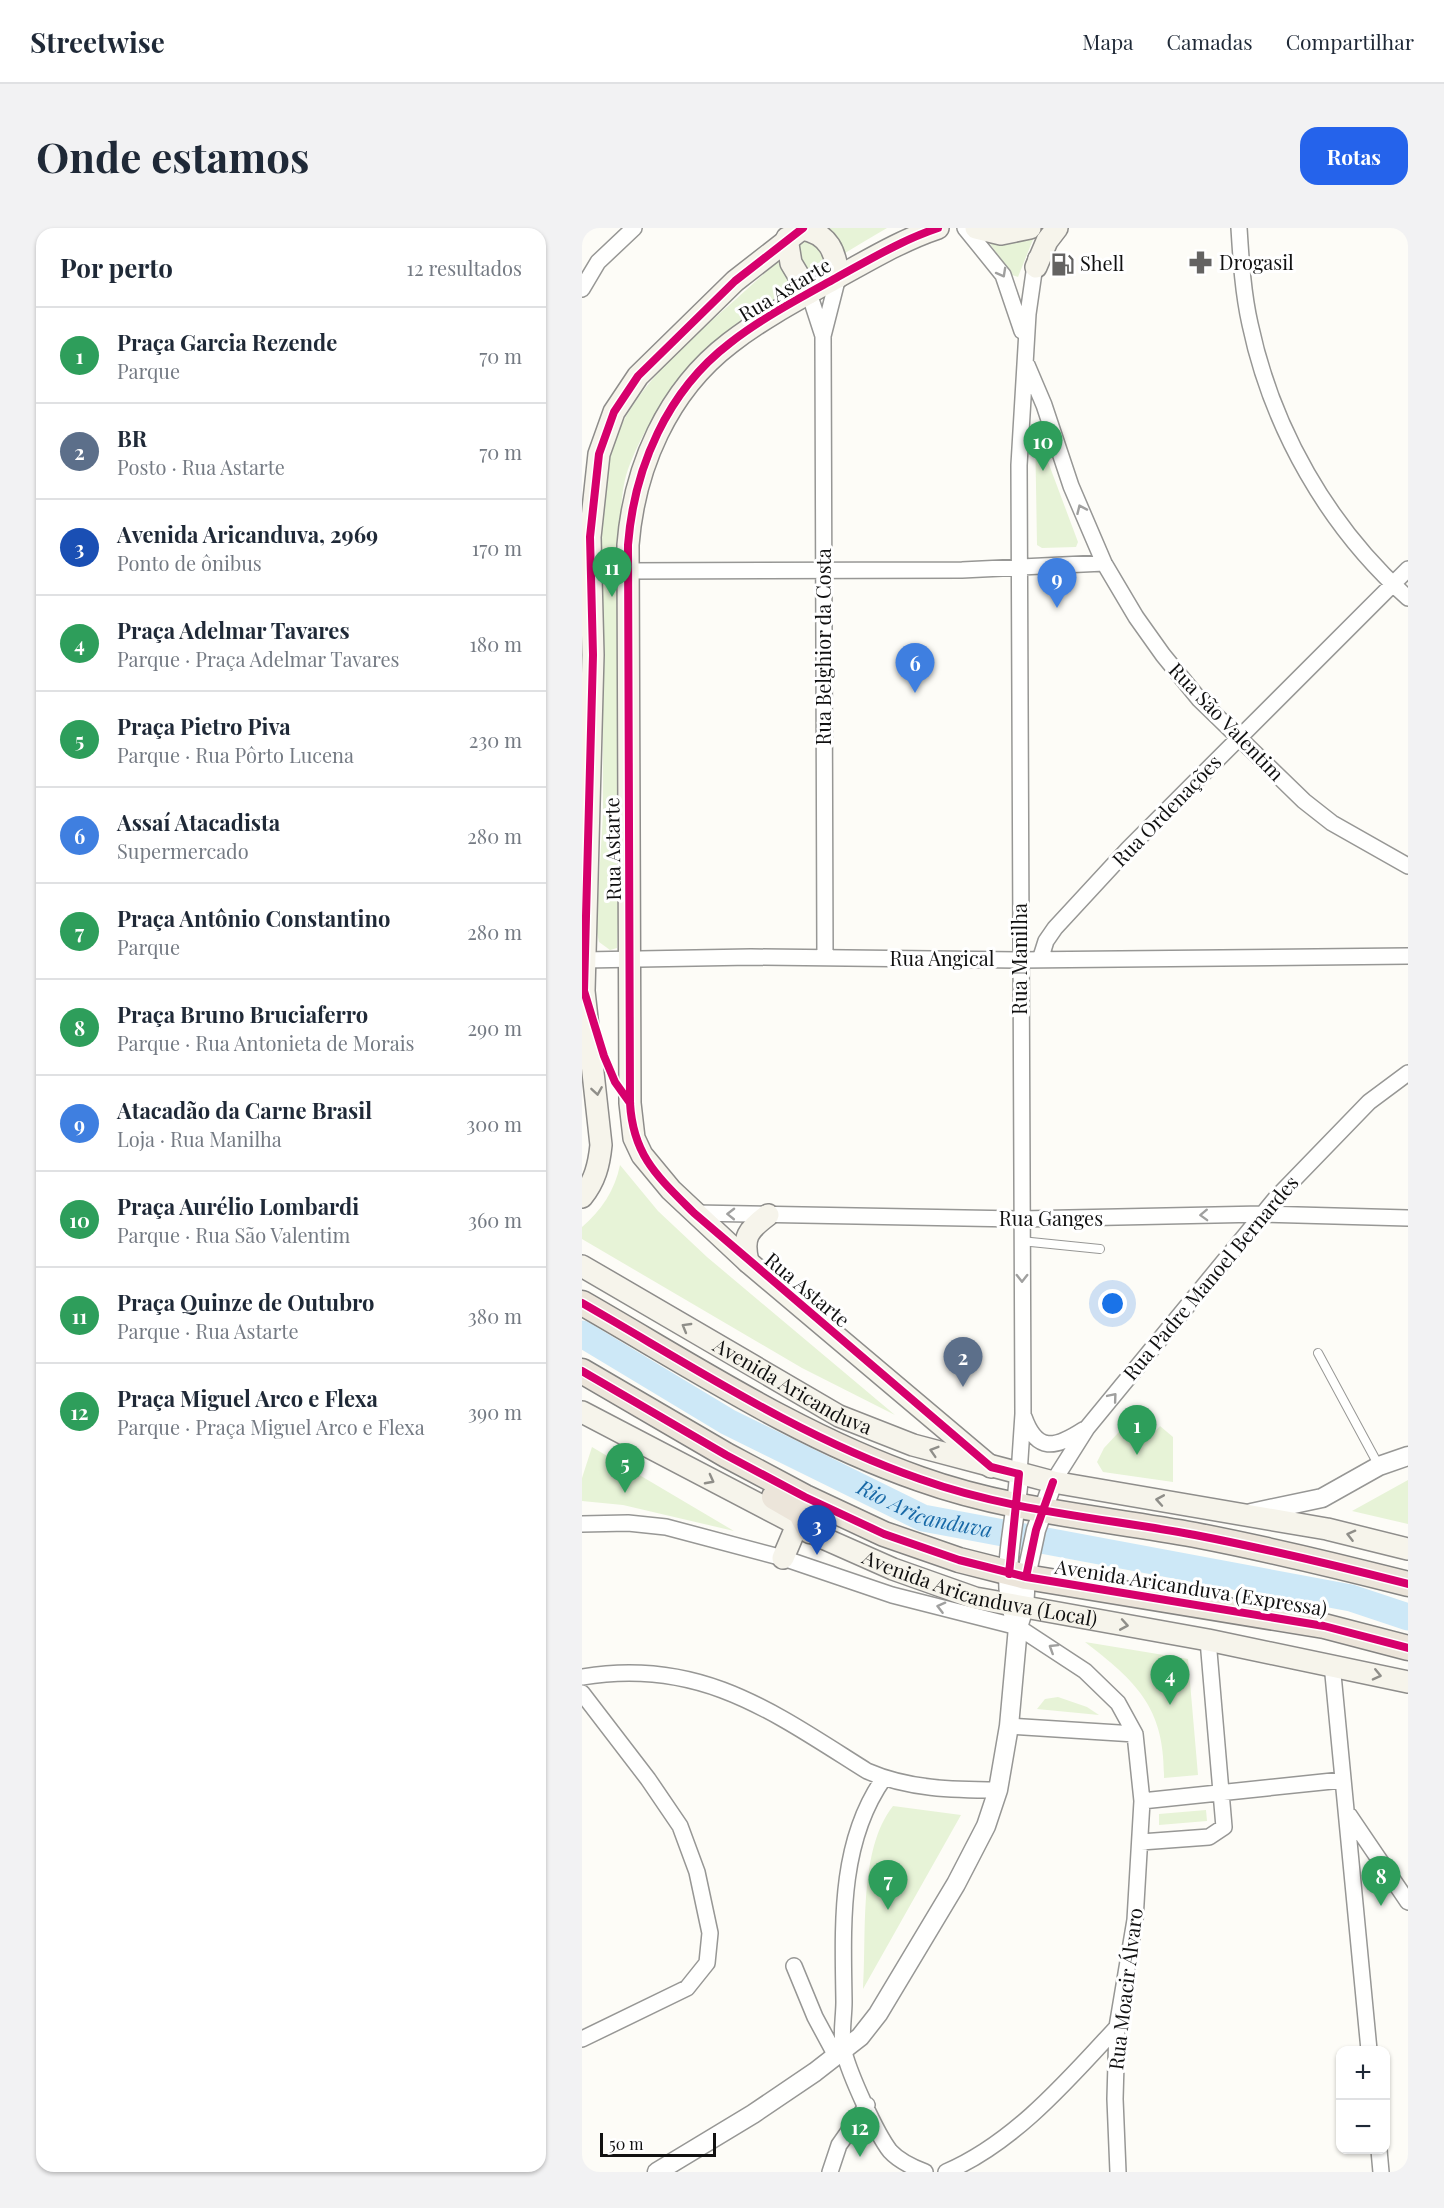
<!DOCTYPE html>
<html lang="pt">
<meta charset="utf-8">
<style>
:root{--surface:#fff;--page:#f2f2f3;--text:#1f2937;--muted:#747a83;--line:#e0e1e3;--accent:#2563eb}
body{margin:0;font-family:"Playfair Display",serif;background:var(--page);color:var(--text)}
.controls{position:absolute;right:18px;bottom:18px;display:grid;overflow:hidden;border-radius:12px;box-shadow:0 2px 4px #0004}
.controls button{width:54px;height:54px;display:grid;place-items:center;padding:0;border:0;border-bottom:2px solid var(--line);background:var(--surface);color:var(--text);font:30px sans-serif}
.scale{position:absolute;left:18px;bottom:15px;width:116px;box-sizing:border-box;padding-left:6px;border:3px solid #111;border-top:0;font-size:16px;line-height:21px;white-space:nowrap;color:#111;-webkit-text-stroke:4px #fff;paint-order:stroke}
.you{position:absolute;left:531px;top:1076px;width:21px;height:21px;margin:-15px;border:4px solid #fff;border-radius:50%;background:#1a73e8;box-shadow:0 0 0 9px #1a73e833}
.badge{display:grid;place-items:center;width:39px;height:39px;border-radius:50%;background:var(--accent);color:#fff;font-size:20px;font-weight:700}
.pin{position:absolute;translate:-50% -50px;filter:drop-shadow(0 2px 3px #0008)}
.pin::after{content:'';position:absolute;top:32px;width:21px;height:18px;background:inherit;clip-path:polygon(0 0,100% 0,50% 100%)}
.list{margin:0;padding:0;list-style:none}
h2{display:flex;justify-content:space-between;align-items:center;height:78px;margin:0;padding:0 24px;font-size:26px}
h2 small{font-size:20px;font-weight:400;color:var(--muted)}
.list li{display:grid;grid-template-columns:39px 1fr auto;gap:18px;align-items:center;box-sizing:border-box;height:96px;padding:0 24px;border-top:2px solid var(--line)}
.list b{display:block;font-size:22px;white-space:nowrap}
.list p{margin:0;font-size:20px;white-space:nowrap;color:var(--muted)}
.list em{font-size:20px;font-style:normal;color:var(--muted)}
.map{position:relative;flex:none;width:826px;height:1944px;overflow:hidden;border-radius:18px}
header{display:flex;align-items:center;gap:36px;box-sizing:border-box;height:84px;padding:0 30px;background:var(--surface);border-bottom:2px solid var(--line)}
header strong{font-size:28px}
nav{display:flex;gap:33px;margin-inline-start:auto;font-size:21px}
.intro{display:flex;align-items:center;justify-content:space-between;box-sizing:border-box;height:144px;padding:0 36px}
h1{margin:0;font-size:42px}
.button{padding:15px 27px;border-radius:18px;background:var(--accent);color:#fff;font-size:21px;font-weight:700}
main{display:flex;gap:36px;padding:0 36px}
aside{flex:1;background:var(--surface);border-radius:18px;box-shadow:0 2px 4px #0004}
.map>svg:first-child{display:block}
</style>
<header>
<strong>Streetwise</strong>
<nav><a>Mapa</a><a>Camadas</a><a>Compartilhar</a></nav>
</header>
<div class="intro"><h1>Onde estamos</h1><a class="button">Rotas</a></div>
<main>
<aside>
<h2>Por perto<small>12 resultados</small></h2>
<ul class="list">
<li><span class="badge" style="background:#2e9e5b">1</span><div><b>Praça Garcia Rezende</b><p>Parque</p></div><em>70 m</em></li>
<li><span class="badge" style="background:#5c6f8a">2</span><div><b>BR</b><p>Posto · Rua Astarte</p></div><em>70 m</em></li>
<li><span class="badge" style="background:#1a4fb4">3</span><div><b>Avenida Aricanduva, 2969</b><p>Ponto de ônibus</p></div><em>170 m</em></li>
<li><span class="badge" style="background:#2e9e5b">4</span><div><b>Praça Adelmar Tavares</b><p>Parque · Praça Adelmar Tavares</p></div><em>180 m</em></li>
<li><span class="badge" style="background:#2e9e5b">5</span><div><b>Praça Pietro Piva</b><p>Parque · Rua Pôrto Lucena</p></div><em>230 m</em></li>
<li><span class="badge" style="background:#3f7fe0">6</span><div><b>Assaí Atacadista</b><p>Supermercado</p></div><em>280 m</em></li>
<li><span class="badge" style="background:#2e9e5b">7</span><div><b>Praça Antônio Constantino</b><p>Parque</p></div><em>280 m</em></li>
<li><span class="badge" style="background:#2e9e5b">8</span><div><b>Praça Bruno Bruciaferro</b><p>Parque · Rua Antonieta de Morais</p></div><em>290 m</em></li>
<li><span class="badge" style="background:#3f7fe0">9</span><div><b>Atacadão da Carne Brasil</b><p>Loja · Rua Manilha</p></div><em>300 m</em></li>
<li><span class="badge" style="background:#2e9e5b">10</span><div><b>Praça Aurélio Lombardi</b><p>Parque · Rua São Valentim</p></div><em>360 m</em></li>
<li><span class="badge" style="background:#2e9e5b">11</span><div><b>Praça Quinze de Outubro</b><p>Parque · Rua Astarte</p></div><em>380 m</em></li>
<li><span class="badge" style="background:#2e9e5b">12</span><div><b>Praça Miguel Arco e Flexa</b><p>Parque · Praça Miguel Arco e Flexa</p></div><em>390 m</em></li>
</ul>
</aside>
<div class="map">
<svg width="826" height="1944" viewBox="0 0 826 1944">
<rect width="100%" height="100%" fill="#fdfcf7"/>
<path fill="#e7f3d7" d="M241 0H305C206 59 92 123 48 236 38 260 39 288 38 313V642L35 720 28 722 17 714 14 700 21 586 20 293C22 264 23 236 34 208 59 152 108 112 153 72 182 46 208 20 241 0Z
M452 9 436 49 430 47 406 13H438Z
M453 199 496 314 494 319 460 320 455 317Z
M38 937 76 983 125 1029 313 1187 220 1140 0 1011V999C19 983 33 962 38 937Z
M549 1191 569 1208 578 1198 591 1209V1254L521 1244 515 1234 522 1220Z
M10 1219 152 1303 41 1277 0 1273V1250Z
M826 1252V1296L770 1283Z
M503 1414 606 1431 616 1547 582 1550C583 1480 555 1454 503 1414Z
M476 1469 505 1479 517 1487 455 1481 463 1471Z
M311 1578 379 1587 281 1761C285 1707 276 1622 311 1578Z
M624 1582 625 1593 577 1597V1586Z"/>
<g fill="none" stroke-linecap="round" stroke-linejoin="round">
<path stroke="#cde8f7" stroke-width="27" id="s1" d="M0 1106 146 1194 341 1290 769 1370 826 1389"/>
<defs>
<path id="service" d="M439 1013 518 1021
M736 1125 797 1238"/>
<path id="minor" d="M383 0 421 47 440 103
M657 0C659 32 661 65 668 96 690 200 746 299 826 370
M0 61 16 34 52 0
M227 65 241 108
M445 137 462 177 489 258 522 335 554 389 581 427 617 471 722 573 750 595 826 638
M45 343 380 342 522 335
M243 730 241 108 256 49
M2 732 169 729 437 732 826 728
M458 732 464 713 473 700 546 621 826 341
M112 985 439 991 681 986 826 990
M442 1189C455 1225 473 1220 501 1202
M437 1246 441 1186 437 237 446 86 454 30
M471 1254 505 1200 694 970 787 874 826 845
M0 1296 46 1295 84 1299 201 1330 310 1367 436 1399 503 1443 536 1475 553 1506 560 1573 553 1692 535 1799 533 1871 536 1944
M750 1436 787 1822
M0 1449C118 1429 191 1484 285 1543 326 1561 371 1562 416 1562
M0 1465 66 1551 98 1598 115 1644 128 1705 125 1735 105 1760 0 1811
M427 1498 553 1506
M302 1550C256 1615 261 1699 262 1774 262 1790 258 1810 262 1824 268 1847 294 1905 308 1923 317 1933 330 1939 343 1944
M560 1573 760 1552
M767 1587 826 1674
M559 1614 627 1609 642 1599 626 1412
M212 1738 233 1789 254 1828
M797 1922 799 1944
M248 1944 257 1917 285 1877
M364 1944C432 1915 486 1852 535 1799"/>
<path id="tertiary" d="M669 1285 740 1270 797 1238 826 1228
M432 1389C417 1346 435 1290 437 1246
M75 1944 171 1886 233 1844 278 1809 296 1786 374 1656 404 1598 416 1562 427 1498 436 1399 442 1380 444 1349 454 1302 471 1254"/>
<g id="secondary">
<path d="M356 0C320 12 287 32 254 50 218 70 180 90 148 115 85 163 52 240 46 317L48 875 52 910 60 927 89 962 166 1034 409 1239"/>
<path d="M394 0 419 6 448 0"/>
<path d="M220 1C247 6 254 24 256 49"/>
<path d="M205 10 209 35 227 65"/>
<path d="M454 39 465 13 475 0"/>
<path d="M0 969C13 953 17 937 19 917L2 763 11 427 8 309 17 226 32 184 56 148 153 53 221 0"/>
<path d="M166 1034C160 1009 166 1002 186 987"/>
<path id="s2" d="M0 1038 257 1188 331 1217 471 1254 745 1301 826 1321"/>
<path id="s3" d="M0 1184 241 1310 311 1341 393 1370 626 1412 826 1454"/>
<path d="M201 1330 215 1297"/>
</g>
<path id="trunk" d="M0 1075C110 1138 217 1209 338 1251 427 1283 521 1290 613 1307 685 1321 756 1338 826 1356
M0 1143 144 1227 223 1269 302 1306 377 1332 444 1349 742 1398 826 1420
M192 1269 218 1284 228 1303"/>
</defs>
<use href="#service" stroke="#979795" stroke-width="10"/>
<use href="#minor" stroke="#979795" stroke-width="18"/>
<use href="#tertiary" stroke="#979795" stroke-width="21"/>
<use href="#secondary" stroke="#8e8d8b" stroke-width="24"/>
<use href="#trunk" stroke="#858482" stroke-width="27"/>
<use href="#service" stroke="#fffffe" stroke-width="8"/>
<use href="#minor" stroke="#fffffe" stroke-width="15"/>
<use href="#tertiary" stroke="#fffffe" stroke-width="18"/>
<use href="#secondary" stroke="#f6f4eb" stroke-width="21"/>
<use href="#trunk" stroke="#ece5da" stroke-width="24"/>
<defs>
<path id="cycleway" d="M356 0C320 12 287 32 254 50 218 70 180 90 148 115 85 163 52 240 46 317L48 875C51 928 76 949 112 985L409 1239 437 1246 427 1346
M48 875 33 854 22 828 2 763 11 427 8 309 17 226 32 184 56 148 153 53 221 0
M0 1075C110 1138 217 1209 338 1251 427 1283 521 1290 613 1307 685 1321 756 1338 826 1356
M0 1143 144 1227 223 1269 302 1306 377 1332 444 1349 742 1398 826 1420
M444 1349 454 1302 471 1254"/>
</defs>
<use href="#cycleway" stroke="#fff" stroke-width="11"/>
<use href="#cycleway" stroke="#d6006c" stroke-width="8"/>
</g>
<defs><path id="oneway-chevron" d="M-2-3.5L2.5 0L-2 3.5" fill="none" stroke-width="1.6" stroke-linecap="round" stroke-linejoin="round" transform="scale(1.5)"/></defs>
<g stroke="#a0a09f">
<use href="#oneway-chevron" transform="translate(420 45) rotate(61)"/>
<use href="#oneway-chevron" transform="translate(499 281) rotate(-114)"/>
<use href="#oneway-chevron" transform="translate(149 986) rotate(-179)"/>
<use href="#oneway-chevron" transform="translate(622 987) rotate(178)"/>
<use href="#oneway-chevron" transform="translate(440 1050) rotate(90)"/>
<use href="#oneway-chevron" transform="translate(531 1169) rotate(-50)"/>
<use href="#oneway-chevron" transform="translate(359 1379) rotate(-166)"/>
<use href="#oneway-chevron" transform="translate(471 1420) rotate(-148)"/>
</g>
<g stroke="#8f8e89">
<use href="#oneway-chevron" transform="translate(15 863) rotate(81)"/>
<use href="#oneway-chevron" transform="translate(104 1099) rotate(-150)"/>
<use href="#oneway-chevron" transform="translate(352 1223) rotate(-163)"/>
<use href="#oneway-chevron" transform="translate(128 1252) rotate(28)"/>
<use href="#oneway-chevron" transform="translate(578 1272) rotate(-170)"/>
<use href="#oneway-chevron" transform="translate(769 1307) rotate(-166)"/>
<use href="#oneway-chevron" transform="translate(542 1397) rotate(10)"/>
<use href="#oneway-chevron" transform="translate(795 1447) rotate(13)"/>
</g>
<defs>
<symbol id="pharmacy-bare" viewBox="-9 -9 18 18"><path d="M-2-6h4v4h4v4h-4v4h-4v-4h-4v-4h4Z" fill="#646362" stroke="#fff" stroke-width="2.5" paint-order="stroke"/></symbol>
<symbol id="fuel-bare" viewBox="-9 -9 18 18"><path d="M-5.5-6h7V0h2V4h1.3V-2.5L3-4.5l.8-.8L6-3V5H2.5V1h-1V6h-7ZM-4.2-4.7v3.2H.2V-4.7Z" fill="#646362" stroke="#fff" stroke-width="2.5" paint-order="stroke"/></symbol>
</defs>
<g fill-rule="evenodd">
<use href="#pharmacy-bare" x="602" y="18" width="33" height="33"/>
<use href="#fuel-bare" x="464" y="20" width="33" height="33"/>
</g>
<g text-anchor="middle" stroke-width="6" stroke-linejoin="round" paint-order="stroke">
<g font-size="20" fill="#111" stroke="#fff" text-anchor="start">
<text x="637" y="42">Drogasil</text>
<text x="498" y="43">Shell</text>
</g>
<g font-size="20" fill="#111" stroke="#fff">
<text transform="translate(203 62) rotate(-31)" y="7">Rua Astarte</text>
<text transform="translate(242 419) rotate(-90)" y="7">Rua Belghior da Costa</text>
<text transform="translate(644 494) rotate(46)" y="7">Rua São Valentim</text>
<text transform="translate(585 583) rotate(-46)" y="7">Rua Ordenações</text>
<text transform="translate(31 621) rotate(-91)" y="7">Rua Astarte</text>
<text x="360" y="738">Rua Angical</text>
<text transform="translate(438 731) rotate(-90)" y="7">Rua Manilha</text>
<text x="469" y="998">Rua Ganges</text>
<text transform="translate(629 1050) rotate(-50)" y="7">Rua Padre Manoel Bernardes</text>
<text transform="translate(225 1062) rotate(40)" y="7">Rua Astarte</text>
<text dy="7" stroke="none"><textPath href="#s2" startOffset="243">Avenida Aricanduva</textPath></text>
<text dy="7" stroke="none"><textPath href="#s3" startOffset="438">Avenida Aricanduva (Local)</textPath></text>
<text transform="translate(609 1360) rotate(9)" y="7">Avenida Aricanduva (Expressa)</text>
<text transform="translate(544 1761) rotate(-83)" y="7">Rua Moacir Álvaro</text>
</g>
<g font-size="21" font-style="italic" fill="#1768a6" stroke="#fff">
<text dy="7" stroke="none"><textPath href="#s1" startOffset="387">Rio Aricanduva</textPath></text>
</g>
</g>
</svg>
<div class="controls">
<button>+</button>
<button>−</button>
</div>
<div class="scale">50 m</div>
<div class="you"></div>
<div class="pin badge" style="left:555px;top:1227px;background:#2e9e5b">1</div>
<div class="pin badge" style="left:381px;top:1159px;background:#5c6f8a">2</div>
<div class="pin badge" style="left:235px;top:1327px;background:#1a4fb4">3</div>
<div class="pin badge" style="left:588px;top:1477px;background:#2e9e5b">4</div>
<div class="pin badge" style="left:43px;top:1265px;background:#2e9e5b">5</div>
<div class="pin badge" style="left:333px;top:465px;background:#3f7fe0">6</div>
<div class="pin badge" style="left:306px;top:1682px;background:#2e9e5b">7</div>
<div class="pin badge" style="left:799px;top:1678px;background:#2e9e5b">8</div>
<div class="pin badge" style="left:475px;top:380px;background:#3f7fe0">9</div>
<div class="pin badge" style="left:461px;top:243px;background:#2e9e5b">10</div>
<div class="pin badge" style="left:30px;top:369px;background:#2e9e5b">11</div>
<div class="pin badge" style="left:278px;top:1929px;background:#2e9e5b">12</div>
</div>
</main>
